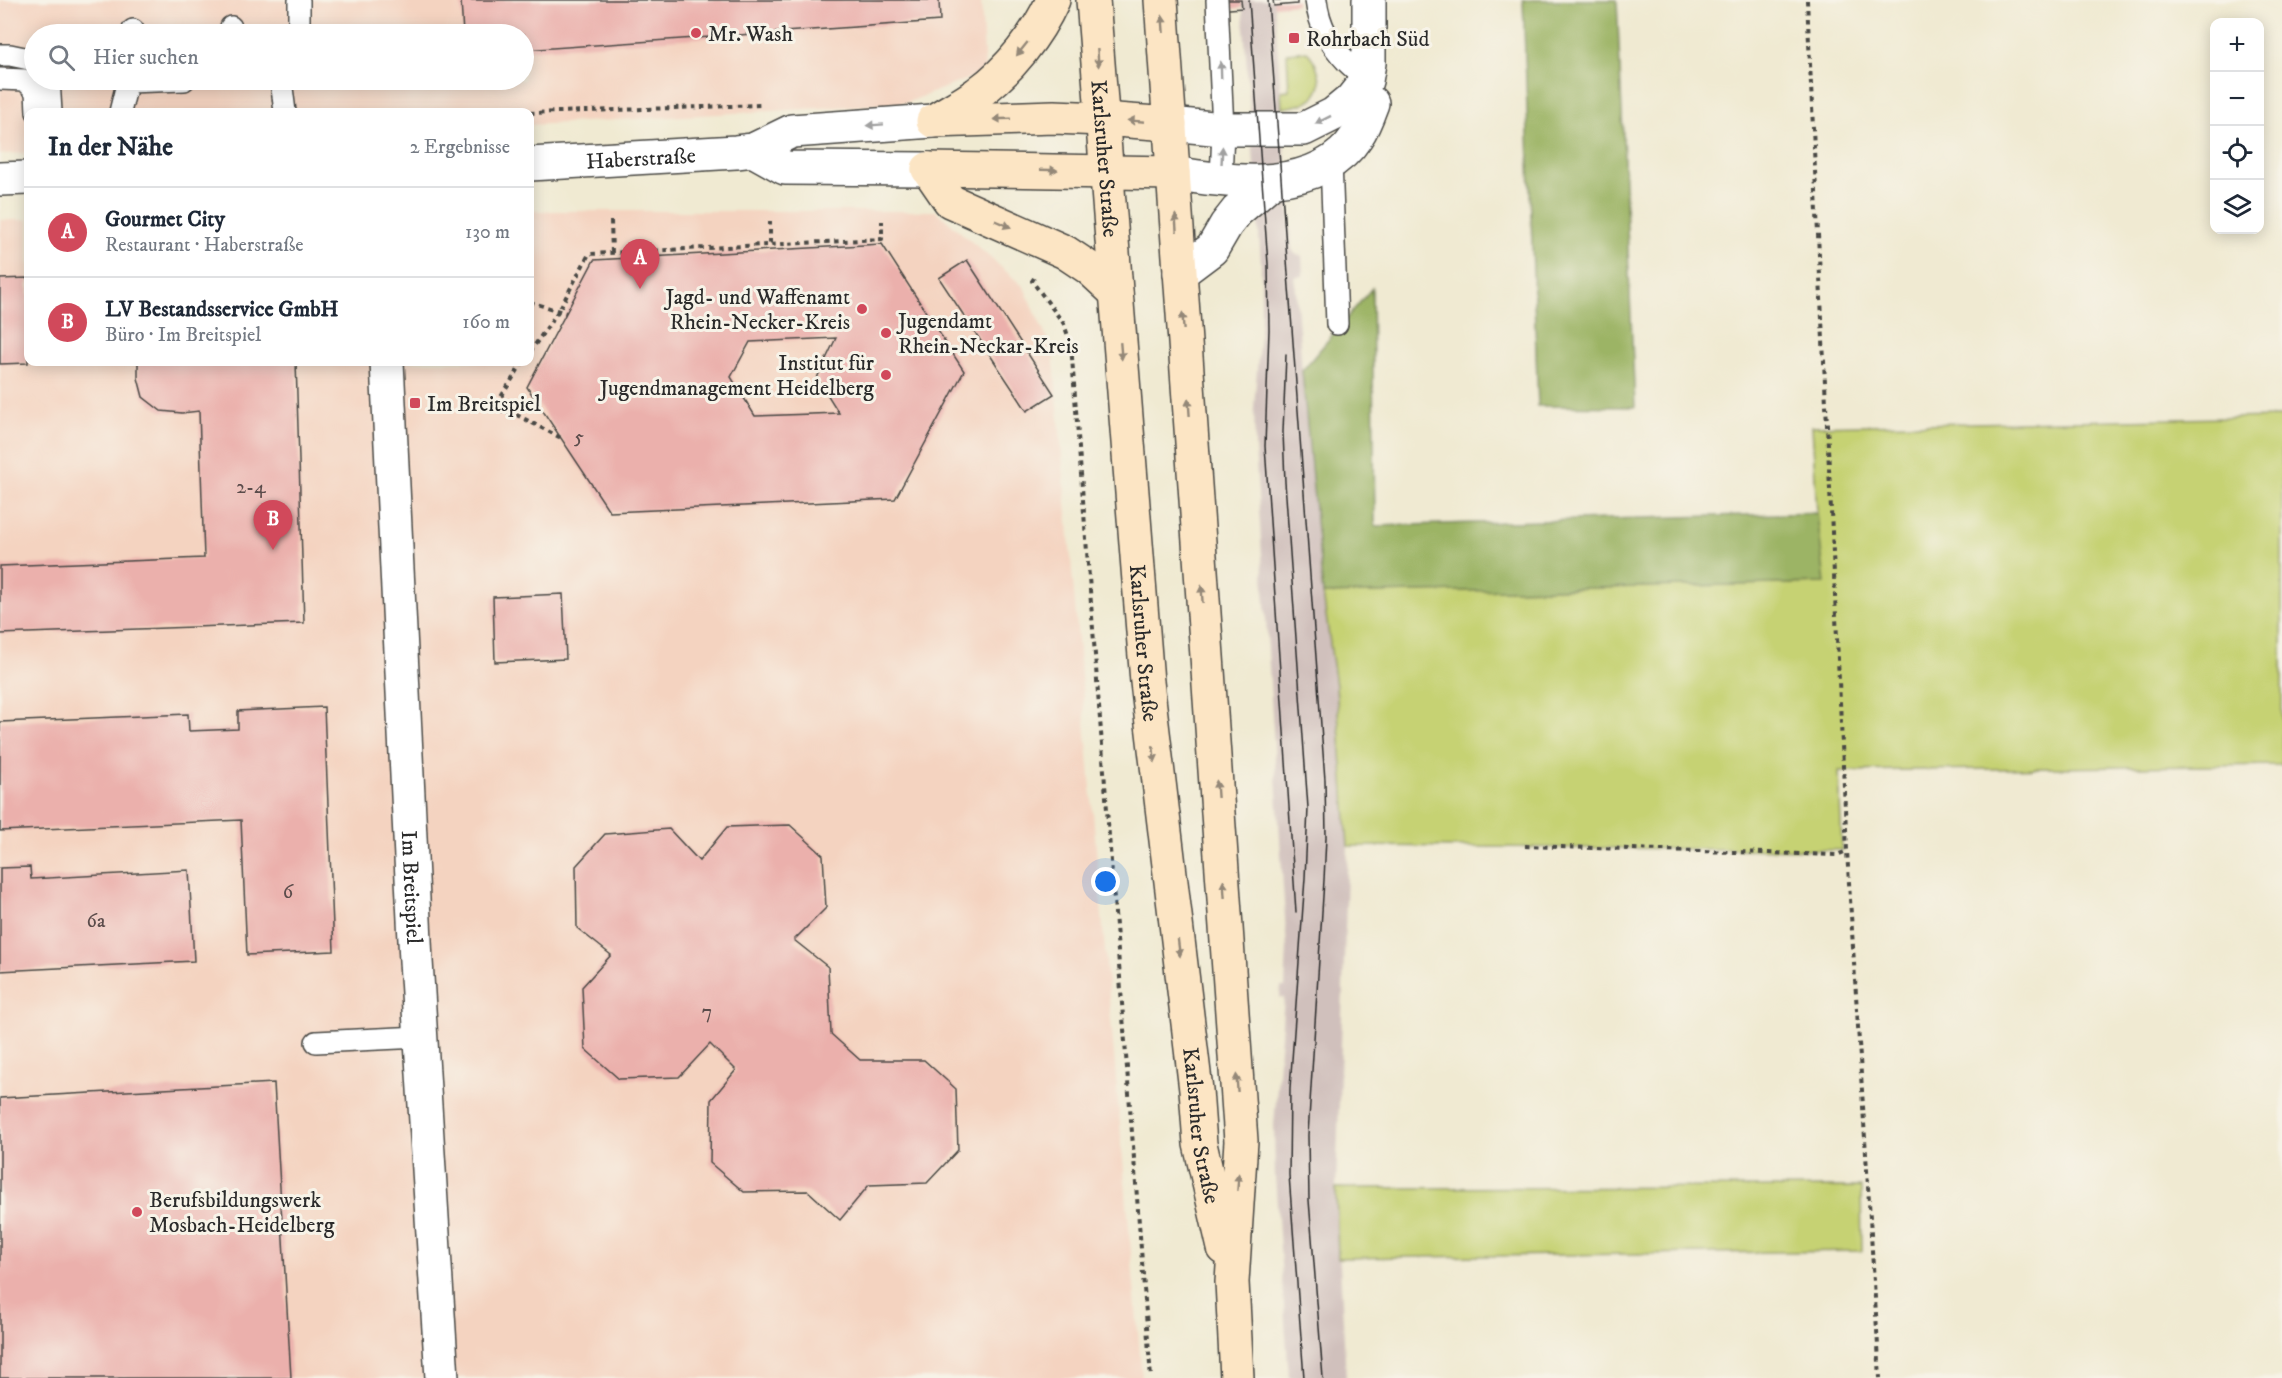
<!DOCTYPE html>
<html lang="de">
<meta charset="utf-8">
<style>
:root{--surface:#fff;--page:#f2f2f3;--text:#1f2937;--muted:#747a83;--line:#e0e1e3;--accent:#d1495b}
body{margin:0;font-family:"IM FELL DW Pica",serif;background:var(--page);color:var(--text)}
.controls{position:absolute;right:18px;top:18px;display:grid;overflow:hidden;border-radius:12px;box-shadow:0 3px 15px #0003}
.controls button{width:54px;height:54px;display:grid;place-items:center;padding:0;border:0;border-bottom:2px solid var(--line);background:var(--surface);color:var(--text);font:30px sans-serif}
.you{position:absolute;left:1106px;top:882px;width:21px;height:21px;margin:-15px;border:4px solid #fff;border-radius:50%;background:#1a73e8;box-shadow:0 0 0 9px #1a73e833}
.badge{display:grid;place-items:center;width:39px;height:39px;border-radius:50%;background:var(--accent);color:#fff;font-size:20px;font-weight:700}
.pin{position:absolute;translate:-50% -50px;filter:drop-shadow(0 2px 3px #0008)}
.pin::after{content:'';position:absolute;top:32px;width:21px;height:18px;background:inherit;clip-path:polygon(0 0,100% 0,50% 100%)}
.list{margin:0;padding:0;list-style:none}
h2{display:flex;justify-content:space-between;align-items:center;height:78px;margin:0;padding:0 24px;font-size:26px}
h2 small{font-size:20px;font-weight:400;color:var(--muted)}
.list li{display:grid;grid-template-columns:39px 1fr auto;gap:18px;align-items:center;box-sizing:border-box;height:90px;padding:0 24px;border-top:2px solid var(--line)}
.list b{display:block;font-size:22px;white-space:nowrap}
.list p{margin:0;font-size:20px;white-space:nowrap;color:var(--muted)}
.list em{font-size:20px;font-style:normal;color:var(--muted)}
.icon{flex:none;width:33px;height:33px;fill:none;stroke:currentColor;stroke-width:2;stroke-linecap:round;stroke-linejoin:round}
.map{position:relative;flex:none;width:2282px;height:1378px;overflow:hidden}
.search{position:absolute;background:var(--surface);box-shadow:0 3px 15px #0003;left:24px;top:24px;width:510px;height:66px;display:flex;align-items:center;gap:15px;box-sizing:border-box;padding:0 21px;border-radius:33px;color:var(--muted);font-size:22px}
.panel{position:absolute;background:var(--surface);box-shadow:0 3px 15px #0003;left:24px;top:108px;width:510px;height:258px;border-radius:12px}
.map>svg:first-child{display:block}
</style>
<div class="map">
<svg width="2282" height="1378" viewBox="0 0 2282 1378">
<rect width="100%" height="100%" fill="#f7f3e8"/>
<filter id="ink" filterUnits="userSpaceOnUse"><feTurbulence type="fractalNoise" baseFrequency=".0167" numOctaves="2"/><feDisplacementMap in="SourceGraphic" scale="12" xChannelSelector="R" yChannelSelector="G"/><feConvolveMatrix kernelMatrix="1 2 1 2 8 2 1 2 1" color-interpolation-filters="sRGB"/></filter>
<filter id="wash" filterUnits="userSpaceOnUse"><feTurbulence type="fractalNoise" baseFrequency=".008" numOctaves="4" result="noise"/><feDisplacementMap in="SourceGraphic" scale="24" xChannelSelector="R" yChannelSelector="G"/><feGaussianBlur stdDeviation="1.35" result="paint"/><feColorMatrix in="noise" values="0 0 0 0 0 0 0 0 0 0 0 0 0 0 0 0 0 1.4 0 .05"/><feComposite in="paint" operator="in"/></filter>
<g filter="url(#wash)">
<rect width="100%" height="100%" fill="#f0ead2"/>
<path fill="#f4d3c0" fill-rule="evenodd" d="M0 0H981L985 72 906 103 530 125V112H28V153L0 154ZM34 34H524V80H34Z
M530 211H936L1024 287 1053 352 1142 1378H0V220H28V362H530Z"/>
<path fill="#d0c0bc" d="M1242 0H1274L1292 249 1295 254 1302 256 1303 276 1295 277 1302 371 1323 594 1336 686 1348 846 1336 1188 1346 1378H1289L1275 1176 1274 1125 1284 998 1280 997 1281 987H1285L1287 949 1255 446 1254 407 1261 319V262Z"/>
<path fill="#c6d273" stroke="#787e4f" stroke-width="1.5" d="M1307 51C1319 66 1329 91 1306 102 1299 106 1290 107 1282 108L1281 91 1289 90 1287 53Z
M2282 417V765L1839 771 1842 850 1348 846 1336 686 1323 594 1824 583 1817 513 1812 426Z
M1861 1187 1862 1251 1338 1258 1336 1188Z"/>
<path fill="#9cb465" stroke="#647048" stroke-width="1.5" d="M1523 0H1617L1635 407 1538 406Z
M1372 288 1375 526 1817 513 1825 583 1323 594 1302 371Z"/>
<g id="blocks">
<path fill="#ebb0ac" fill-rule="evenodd" d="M461 0H939L940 21 524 50V34H463Z
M1217 0H1241L1242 8 1217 10Z
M1273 0H1297V4L1274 6Z
M882 244 964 371 895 499 610 512 527 387 594 260ZM836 338 817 378 839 413 755 416 731 377 750 342Z
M967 260 1054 394 1027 411 939 278Z
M28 278V363L0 364V279Z
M138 362H296L304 623 0 634V566L204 558 199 411 182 413 161 411 143 397 138 378Z
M563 594 566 659 495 662 493 597Z
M324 707 334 951 247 955 241 820 0 831V722L188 714 189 731 238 729V711Z
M790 825 823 855 826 908 794 940 828 967 831 1034 860 1060H924L956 1089 958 1150 927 1183 869 1185 840 1220 808 1191 744 1192 710 1163 711 1100 736 1070 710 1044 679 1077 619 1079 585 1049 582 987 611 955 577 928 576 866 605 834 669 829 699 861 727 827Z
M30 867 31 879 189 870 194 961 0 971V868Z
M274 1083 291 1378H0V1098Z"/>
</g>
</g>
<g filter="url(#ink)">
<use href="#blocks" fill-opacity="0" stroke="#494844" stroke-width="1.5"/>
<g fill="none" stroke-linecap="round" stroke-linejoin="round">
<defs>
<path id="service" d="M1217 0 1223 129 1221 181
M1316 0C1319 26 1330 44 1347 62 1355 70 1365 77 1368 88
M133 34V30
M230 34 231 27
M299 34V0
M0 55H10L34 60
M0 79 25 80 36 91 37 112
M49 80 51 112
M281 80 285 112
M128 82 184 80
M120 112 128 80
M1331 161 1337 324
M316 1042 420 1037"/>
<g id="minor">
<path d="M1170 124 1223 129H1304L1334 114 1351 100 1366 81 1369 63V0"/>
<path d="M753 150 785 168 928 169"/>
<path id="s1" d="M530 164 736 152 753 150 792 131 933 121"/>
<path d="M1173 173C1231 183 1319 195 1357 136 1364 126 1368 114 1372 103"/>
<path d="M0 179 28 178"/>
<path d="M1180 273 1212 249 1226 225 1237 211 1272 181"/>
<path id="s2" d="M387 362 416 961 442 1378"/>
</g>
<g id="secondary">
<path id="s3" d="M1093 0 1147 682 1196 1090 1200 1144 1224 1248"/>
<path d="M1161 0 1241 1141 1232 1282 1237 1378"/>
<path d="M935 120C949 111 965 103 978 93 1010 70 1037 35 1053 0"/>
<path d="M933 121 1054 117 1102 119 1170 124"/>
<path d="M928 169 1173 173"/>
<path d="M928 169 950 201 1065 252 1089 268 1116 293"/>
</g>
</defs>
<use href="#service" stroke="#494844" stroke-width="24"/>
<use href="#minor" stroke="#494844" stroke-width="36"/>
<use href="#secondary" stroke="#494844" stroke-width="36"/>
<path stroke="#494844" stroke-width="4" stroke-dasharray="4.5 4.5" stroke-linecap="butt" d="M1807 0 1847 851 1880 1378
M313 112H327
M530 113 760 105
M611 221 612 253
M770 221V245
M1034 278 1032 281 1064 324 1071 345 1151 1378
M530 302 566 313
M530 352 559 310 589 254 882 239V221
M523 362 499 400 503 413 515 414 561 438
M1525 846 1837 855 1847 851"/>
<use href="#service" stroke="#fff" stroke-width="21"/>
<use href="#minor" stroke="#fff" stroke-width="33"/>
<use href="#secondary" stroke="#fce5c4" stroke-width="33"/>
<path stroke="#2b2b2b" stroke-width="1.5" d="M1249 0 1268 264 1269 330 1265 446 1296 912
M1268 0 1325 780 1326 837 1324 880 1308 1135 1309 1200 1323 1378
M1286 354 1283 432 1285 482 1308 808 1305 878 1290 1088 1289 1175 1304 1378"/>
</g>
<defs><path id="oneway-solid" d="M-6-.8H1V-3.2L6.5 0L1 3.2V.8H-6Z" transform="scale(1.5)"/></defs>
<g fill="#948878">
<use href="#oneway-solid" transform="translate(1163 24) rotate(-94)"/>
<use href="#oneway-solid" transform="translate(1022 49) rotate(129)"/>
<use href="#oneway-solid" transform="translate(1098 58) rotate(86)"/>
<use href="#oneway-solid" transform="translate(1002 119) rotate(178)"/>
<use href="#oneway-solid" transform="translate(1136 121) rotate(-175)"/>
<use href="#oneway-solid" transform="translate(1049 170) rotate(2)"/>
<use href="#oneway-solid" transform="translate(1176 223) rotate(-94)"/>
<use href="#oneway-solid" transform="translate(1003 224) rotate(23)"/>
<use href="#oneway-solid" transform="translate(1183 321) rotate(-94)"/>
<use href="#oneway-solid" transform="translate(1121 351) rotate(85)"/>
<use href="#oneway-solid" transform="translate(1189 407) rotate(-94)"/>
<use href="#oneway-solid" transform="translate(1202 594) rotate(-94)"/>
<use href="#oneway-solid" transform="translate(1154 754) rotate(84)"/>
<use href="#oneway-solid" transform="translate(1217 789) rotate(-94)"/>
<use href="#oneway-solid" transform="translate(1224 889) rotate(-94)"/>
<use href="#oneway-solid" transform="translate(1179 948) rotate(83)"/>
<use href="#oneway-solid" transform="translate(1237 1083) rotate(-94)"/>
<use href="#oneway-solid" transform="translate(1238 1182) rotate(-86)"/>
</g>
<g fill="#a0a0a0">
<use href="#oneway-solid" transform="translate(1221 70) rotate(-92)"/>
<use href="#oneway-solid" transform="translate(1323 120) rotate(153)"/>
<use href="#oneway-solid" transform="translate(875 125) rotate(176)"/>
<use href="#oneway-solid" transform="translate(1222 155) rotate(-87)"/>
</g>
</g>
<g fill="#d1495b" stroke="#f7f3e8" stroke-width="2">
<circle cx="696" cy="33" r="6"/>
<rect x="1288" y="32" width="12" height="12" rx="3"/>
<circle cx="862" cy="309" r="6"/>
<circle cx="886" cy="333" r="6"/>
<circle cx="886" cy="375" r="6"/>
<rect x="409" y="397" width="12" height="12" rx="3"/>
<circle cx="137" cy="1212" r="6"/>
</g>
<g text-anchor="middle" stroke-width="6" stroke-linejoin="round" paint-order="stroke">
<g font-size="20" fill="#5b4c4b">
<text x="579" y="443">5</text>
<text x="251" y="493">2-4</text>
<text x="288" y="898">6</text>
<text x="96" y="927">6a</text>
<text x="707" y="1018">7</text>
</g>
<g font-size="22" fill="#2b2b2b" stroke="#f7f3e8" text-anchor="start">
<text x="708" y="41">Mr. Wash</text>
<text x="1306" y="46">Rohrbach Süd</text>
<text x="850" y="304" text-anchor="end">Jagd- und Waffenamt<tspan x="850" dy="25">Rhein-Necker-Kreis</tspan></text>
<text x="898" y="328">Jugendamt<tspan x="898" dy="25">Rhein-Neckar-Kreis</tspan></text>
<text x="874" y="370" text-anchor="end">Institut für<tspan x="874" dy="25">Jugendmanagement Heidelberg</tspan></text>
<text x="427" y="411">Im Breitspiel</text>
<text x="149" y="1207">Berufsbildungswerk<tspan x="149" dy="25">Mosbach-Heidelberg</tspan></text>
</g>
<g font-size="22" fill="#2b2b2b" stroke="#f7f3e8">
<text dy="8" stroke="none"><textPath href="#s1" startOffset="111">Haberstraße</textPath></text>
<text dy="8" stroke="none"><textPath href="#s3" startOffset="159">Karlsruher Straße</textPath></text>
<text dy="8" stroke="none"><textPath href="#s3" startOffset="645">Karlsruher Straße</textPath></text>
<text dy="8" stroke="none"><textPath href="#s2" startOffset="526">Im Breitspiel</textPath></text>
<text dy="8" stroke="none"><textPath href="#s3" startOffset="1131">Karlsruher Straße</textPath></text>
</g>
</g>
</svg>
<div class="controls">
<button>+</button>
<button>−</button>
<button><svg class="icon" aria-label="locate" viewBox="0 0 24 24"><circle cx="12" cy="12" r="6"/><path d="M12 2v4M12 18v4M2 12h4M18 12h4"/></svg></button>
<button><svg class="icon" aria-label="layers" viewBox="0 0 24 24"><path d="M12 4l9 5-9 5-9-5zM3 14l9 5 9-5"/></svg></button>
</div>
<div class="you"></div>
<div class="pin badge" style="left:640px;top:289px">A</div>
<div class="pin badge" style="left:273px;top:550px">B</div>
<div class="search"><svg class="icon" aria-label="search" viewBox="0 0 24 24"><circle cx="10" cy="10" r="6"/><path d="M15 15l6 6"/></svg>Hier suchen</div>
<section class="panel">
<h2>In der Nähe<small>2 Ergebnisse</small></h2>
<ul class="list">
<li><span class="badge">A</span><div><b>Gourmet City</b><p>Restaurant · Haberstraße</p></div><em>130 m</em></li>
<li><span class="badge">B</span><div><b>LV Bestandsservice GmbH</b><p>Büro · Im Breitspiel</p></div><em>160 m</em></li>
</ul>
</section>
</div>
